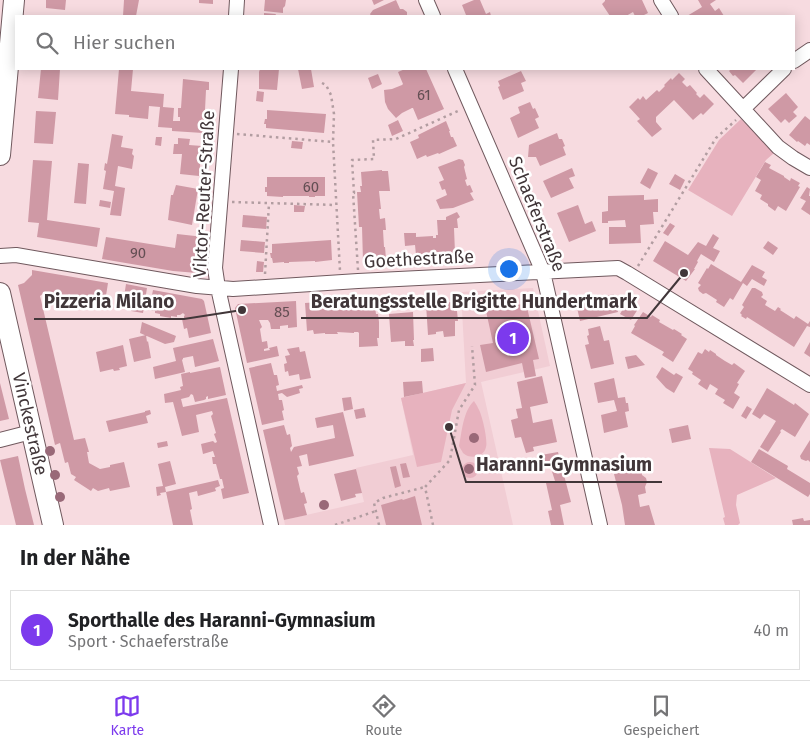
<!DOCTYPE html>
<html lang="de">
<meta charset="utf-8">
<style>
:root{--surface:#fff;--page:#f2f2f2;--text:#202124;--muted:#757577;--line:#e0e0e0;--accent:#7c3aed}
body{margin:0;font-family:"Fira Sans",sans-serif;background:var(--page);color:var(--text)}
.you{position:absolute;left:508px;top:268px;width:18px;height:18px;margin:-12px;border:4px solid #fff;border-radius:50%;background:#1a73e8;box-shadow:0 0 0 8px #1a73e833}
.badge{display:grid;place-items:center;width:32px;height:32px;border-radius:50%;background:var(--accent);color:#fff;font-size:16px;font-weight:700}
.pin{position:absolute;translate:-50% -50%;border:2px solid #fff;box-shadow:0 1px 5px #0006}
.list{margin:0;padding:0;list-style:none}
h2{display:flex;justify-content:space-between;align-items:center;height:65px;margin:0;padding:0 20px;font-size:21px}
h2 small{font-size:16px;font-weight:400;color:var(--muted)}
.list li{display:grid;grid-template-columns:32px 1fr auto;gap:15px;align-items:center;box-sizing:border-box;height:80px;margin:0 10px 10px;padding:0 10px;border:1px solid var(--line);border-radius:0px}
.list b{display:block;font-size:19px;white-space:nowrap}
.list p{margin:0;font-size:16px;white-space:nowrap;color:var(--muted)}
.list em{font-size:16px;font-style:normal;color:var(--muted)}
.icon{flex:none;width:28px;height:28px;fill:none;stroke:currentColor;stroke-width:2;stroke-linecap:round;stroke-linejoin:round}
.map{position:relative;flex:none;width:810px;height:525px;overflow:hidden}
.search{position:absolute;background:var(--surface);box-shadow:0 2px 12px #0003;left:15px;right:15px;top:15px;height:55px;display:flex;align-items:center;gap:12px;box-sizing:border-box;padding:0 18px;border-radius:0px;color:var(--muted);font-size:19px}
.sheet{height:155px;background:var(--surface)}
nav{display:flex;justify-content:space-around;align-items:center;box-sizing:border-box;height:70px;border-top:1px solid var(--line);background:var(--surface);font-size:14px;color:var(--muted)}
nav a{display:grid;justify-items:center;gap:2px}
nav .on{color:var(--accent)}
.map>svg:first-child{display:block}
</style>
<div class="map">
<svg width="810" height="525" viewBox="0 0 810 525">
<rect width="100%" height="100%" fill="#f7dbe0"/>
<path fill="#f1cdd4" d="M533 288 550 366 481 382 513 525H285L284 520 364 502 356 468 413 455 401 398 466 383 461 292Z"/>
<path fill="#e7b2be" d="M741 119 774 153 766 160 732 216 688 190 719 140Z
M466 383 452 410 441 462 417 467 401 398Z
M474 401C475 403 477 405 478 408 482 414 488 440 486 447 484 457 471 460 463 453 462 451 460 448 459 446 462 432 463 411 474 401Z
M709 448 730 449 776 478 737 495 736 505 740 523 738 525H725L723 518 725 517Z
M462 470a8 8 0 1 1 16 0a8 8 0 1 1-16 0Z"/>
<path fill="#cf99a5" d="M46 0H66L65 10 46 8Z
M124 0H139L136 16H123Z
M199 0H213V4L199 3Z
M265 0H286L285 6 283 8V13L264 11Z
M372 0H384L374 5Z
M396 0 400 9H403L407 12V16H371L370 14 373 10Z
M474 0H480L486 14 490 12 491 16H462L466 15 462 5Z
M605 0H642L648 13 642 16H635L633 12 626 16H610L602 4 605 1Z
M698 0H716L710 4 715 11 719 8 724 16H687L702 7Z
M264 13 276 14 275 16H264Z
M41 69H60L58 100 38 98Z
M119 69H133L131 91 164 94 163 107 174 108 173 121H180V117H178V108H181L183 79 209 82V90H206L205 110 204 124 206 125 205 133H203L172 131V128L158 127 160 107 149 106 148 119 129 117V115L115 114Z
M260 69H279L277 90 259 89V72Z
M298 69H311L314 87 302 89Z
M405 69H426L444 109 418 120 413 108H412L402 113 396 118 388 109 385 102 384 90 392 89 402 85 403 84 398 72Z
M731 69H757L743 83 735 75 733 76 729 71Z
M521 71 526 81 521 83 524 91 503 100 498 87 500 86 498 81Z
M679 73 685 79 682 82 687 87 690 85 697 93 696 94 700 98 704 94 714 104 703 115 701 113 693 120 674 100 656 117V122L662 129 652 137 637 121 640 119 629 107 638 98 640 100 643 96 646 100 657 90 659 92 665 86 664 85 671 78 672 80Z
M378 74 382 84 372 89 368 78Z
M257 91 264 92 263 102 256 101Z
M786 93 798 107 793 112 797 116 789 123 785 119 781 123 768 109Z
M530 102 533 109 535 108 539 117 535 119 539 128 518 138 510 118 520 113 518 107Z
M267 110 326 114 324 133 266 128V124H264L265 119H267Z
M36 111 56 112 53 144 34 143Z
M805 116 810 120V145L807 143 805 146 798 141 797 142 789 135Z
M398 120 403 131 392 136 388 125Z
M446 121 450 131H449L451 137H453L457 146 439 154 438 153 427 157 426 155 417 159 410 142 419 138 418 135Z
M557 133 559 139H562L565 146 563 147 566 155 540 166 536 157H528L529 145Z
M112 134 123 136 121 147 133 149 132 154 134 156 132 169 118 166 115 186 125 188 121 216 110 215 114 191 103 189 106 171 104 170 105 163 107 164Z
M156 137H162L161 146 155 145Z
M178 138 190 139 189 145 202 146 199 176 180 174 182 154H173L174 144H178Z
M292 141 303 142 302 149 291 148Z
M459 159 463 160 465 165 464 167 467 179 465 180 467 186 470 185 473 192 470 193 474 200 453 208 440 209 436 200 447 195 445 189 442 190 439 182 444 180 438 167Z
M33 160 52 161 47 220 100 228 97 247 37 237 39 223 28 222Z
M765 162 771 165 769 168 784 176V177L790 181 791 178 800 183 798 186 800 187 786 211 778 206 775 211 768 206V204L760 199 762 195 755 191 761 180 756 177Z
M78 163 89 164 86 204 74 203Z
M572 168 575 176 569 178 574 188 551 198 543 181Z
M648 168 658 173 650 189 640 183Z
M382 170V171H388L390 191H379L381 209H379L380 219 385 218 386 230H383L384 247H385L386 259 384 261 381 262 380 260 369 261 365 263 363 261 362 227H359L357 192H361L360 186H362L361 172Z
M675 174 685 180 680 190 669 184Z
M267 177H325V196H315V197H309V196H283V197L267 196V192H265V187H267Z
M176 185 198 189 192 225 168 220 171 195H173Z
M807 187 810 189 809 196H810V215L801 209 806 201 800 198Z
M644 195V200L658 199V212H653L654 224 640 225 641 243 609 244V227H626L625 220 608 221V223H602V212L608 211V196Z
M100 200 111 202 110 208 99 206Z
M294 205 305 206 304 212H294Z
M578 205 585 224 592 221 596 231 569 242 557 213Z
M457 212 460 217 457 219 458 228H454L455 253 416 255 415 245 405 246 404 233H416V237L433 236V238H436V235H438L437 220H446V217Z
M243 215 267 217 266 229 242 227Z
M670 223 675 226 668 236 663 233Z
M177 234 204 237 201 269 197 273 173 271 102 259 106 237 175 248Z
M713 234 719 238 713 248 720 251 714 262 701 254 697 261 698 262 694 269H695L686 281 653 261 665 241 688 255 698 242 706 246Z
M241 240 265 242 264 253 240 251Z
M331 240 332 260 315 262V261L289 262V263H284V262L273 263 272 258H271L270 253H272V244Z
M768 241 778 248 773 255 763 248Z
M257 261 264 262 263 272H256Z
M711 264 741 282 752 265 765 272 762 277 767 280 764 286 752 279 747 286 743 283 733 300 730 298 724 307 716 302 717 300 706 293 703 294 699 291 698 288 701 285 698 283 707 268 708 269Z
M32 270 108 283 105 302 45 292 40 296 74 440 85 438 89 452H87L89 463 100 469 110 467V465L124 462 130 487 110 491 109 488 98 491 93 488 91 491 74 480 76 477 71 474 68 462 65 463 60 443 55 445 18 285 24 283 32 275Z
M126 284 147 288 143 313 131 311 132 305 123 303Z
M752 288H755L762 292 763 295 761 297 767 301 765 305 775 311 778 307 781 309 780 310 794 319 796 316 808 324 810 321V327L807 326 794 347 747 317 746 319 741 316 742 315 740 313 744 307 742 305Z
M153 290 202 299 204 301 211 333 189 338 187 328 184 329 182 319 184 318V316L185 315 183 313 180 315H177V317L171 316V318L160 316V314L155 313V311L149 310Z
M614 294 618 312 580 321 576 303Z
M457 296H461L462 307H456Z
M498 299 501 309 526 303 539 359 533 360 536 376 525 378 522 363 486 372 480 345 493 343 484 302Z
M296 301 297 327 288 328V325L280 326V329H271L270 323 268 320H259L262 327 260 329 262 342 267 341 268 348 264 349V351L270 350 269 348 277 346 279 356 247 363 235 308 238 304Z
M319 302V306L336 305 337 310 356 309 365 307V305H373V307H375L376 314H378L379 322V338H377L378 346 359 347V333L358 332H354V333L337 332 338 334H325V333L314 334 313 330 307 331 305 303Z
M454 302V311H457L458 321H455V336L444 337 443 331 436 332V334L428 335 426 304Z
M627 302 638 309 631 320 620 314Z
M413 312 414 340H413L414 346H405V341L391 342 389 314Z
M643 312 651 317 652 315 660 320 659 322 673 330 674 329 682 334 681 335 687 339 673 362 662 355 664 352 631 333 635 326 634 325Z
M142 322 176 336 174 342 165 344 140 333Z
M600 326 604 341 609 340 614 364 591 369 585 345 589 344 587 336 589 335 588 329Z
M146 335 147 342 148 341 151 358 134 362 129 339Z
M213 339 219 361 195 367 193 356 183 358V359L182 360 185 372 155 379 153 367 176 361 173 348Z
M810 342V357L804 353Z
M123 345 127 366 119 368 120 370 114 371 113 369 100 372 96 352Z
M299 347 300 352 305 351 311 378 300 380 299 374 289 376 288 371 285 372 284 364 287 363 285 356 290 355 287 349Z
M433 348 434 361 421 362V349Z
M705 349 709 352 710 350 716 354V355L725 361 732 365 734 363 745 371 737 383 739 384 734 393 740 397 733 409 723 403 725 400 715 394 718 389 710 384 707 390 698 384 701 380 692 374 693 372 688 369 698 352 702 354Z
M636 355 645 365 628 369 625 357Z
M271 363 274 375H277L279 385 276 386 277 391 302 385 303 388 299 389 300 393 287 397 282 393 278 394 279 400H282L284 410 282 411 284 420 262 425 249 368Z
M220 367 226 395 208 399V396L206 397V399L204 400 195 402 193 395 191 394 189 397 181 399 183 407 227 398 249 493 223 499 221 489 224 488 222 479H220L216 464H213L212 457H215L213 451 203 454 201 444 213 441 215 443 217 442 214 434 216 433 211 416 213 414 212 411 196 415 199 432 182 436 173 402 165 403 164 394 181 390 180 387 183 386 181 374 190 372V373Z
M662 367 674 375 676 373 683 377 674 393 666 388 656 377Z
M542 376 548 403 530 407 533 423 552 419 557 442 533 447 534 451 526 453 521 437 515 438 511 420 518 418 516 409 522 408 517 382Z
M614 378 618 398 625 397 626 403H628L629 411 625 412 628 427 604 433 601 415 617 411 614 400 598 403 594 383Z
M422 381 423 393 404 397 403 382Z
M0 383 9 419 0 421Z
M767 388 794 405 795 403 809 414 795 437 782 429 780 431 781 432 768 452 760 447 776 421 764 414 760 419 752 414Z
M351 397 353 409 344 411 342 398Z
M747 406 752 409 746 419 741 416Z
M364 408 366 417 356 419 354 410Z
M150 410 151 414 146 416 148 423 109 432 106 421 145 412V411Z
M343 412 354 456 309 466 307 454 299 456 302 466 297 467 299 474 297 476 301 493 304 492 307 503 304 504 307 515 284 520 263 430 284 425 287 435 290 434 292 446 290 448 291 452 294 447 335 438 333 425 317 428 315 418Z
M688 425 691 439 672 443 669 429Z
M810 440V462L808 460 806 461 801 459 800 456Z
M167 441 168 446 158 448 157 443Z
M759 449 788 466 787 469 810 483V494L808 497 751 462Z
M558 452 571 502 560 505 564 525H551L548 511 552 510 546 483 555 481 549 462 543 464 541 455Z
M18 456 25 489 34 525H16L0 460Z
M170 461 176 484 165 487 166 492 218 480 220 486 215 488 216 491 198 496 197 491 189 493 192 509 190 510 193 525H173L166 492 160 493 161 495 157 496 156 487 163 486 158 464Z
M406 463 410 477 403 478 400 464Z
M396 466 401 486 395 488 390 467Z
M641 468 642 475 646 478 647 482 645 487 646 493 638 495 640 507 649 505 655 525H625L622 505 614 474Z
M356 469 362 493 355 494 356 497 341 501 334 474Z
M415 496 422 525H386L381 505 402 499 403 500Z
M803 518 804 521 810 520V525H793L792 520Z"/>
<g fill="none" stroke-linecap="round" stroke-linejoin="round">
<defs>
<path id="street" d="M426 0 433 16
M661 0 671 16
M236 16 237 0
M794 61 810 50
M231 69 215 268 218 288 271 525
M455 69 543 272 600 525
M706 69 778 147 793 158 810 168
M743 109 784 69
M0 256 16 255 197 286 233 289 358 281 618 268 627 273 810 385
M0 440 31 432"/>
<path id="secondary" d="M0 155 14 0
M0 293 53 525"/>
</defs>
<use href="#street" stroke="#70595e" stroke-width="16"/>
<use href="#secondary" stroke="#70595e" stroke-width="22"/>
<path stroke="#b29da1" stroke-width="2.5" stroke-dasharray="2.5 4" stroke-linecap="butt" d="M322 83 326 85 331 95 334 114 333 142 340 271
M237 134 333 142
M232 202 336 205
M638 266 716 138 736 120
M358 270 353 193H354L352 160 374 159 373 140 396 139 460 110
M265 274 269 203
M335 525 376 511
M379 525 374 503 383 498 425 487
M433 525 425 487 450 460 459 410 475 385 472 346"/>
<use href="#street" stroke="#fff" stroke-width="14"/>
<use href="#secondary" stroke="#fff" stroke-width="20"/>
</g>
<g fill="#996978">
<circle cx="474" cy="438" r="5"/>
<circle cx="50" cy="451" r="5"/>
<circle cx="469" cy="469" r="5"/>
<circle cx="55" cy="475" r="5"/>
<circle cx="60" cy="497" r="5"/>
<circle cx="324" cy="505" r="5"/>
</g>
<g text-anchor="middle" stroke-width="5" stroke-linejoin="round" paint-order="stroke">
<g font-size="15" fill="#644f54">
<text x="424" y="100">61</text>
<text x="311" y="192">60</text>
<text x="138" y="258">90</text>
<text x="282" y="317">85</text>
</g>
<g font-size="18" fill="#413639" stroke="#fff">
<text transform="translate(204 194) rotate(-87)" y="6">Viktor-Reuter-Straße</text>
<text transform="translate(537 214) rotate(68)" y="6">Schaeferstraße</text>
<text transform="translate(419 259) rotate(-3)" y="6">Goethestraße</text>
<text transform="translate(30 424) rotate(77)" y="6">Vinckestraße</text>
</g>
</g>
<path fill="none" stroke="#413639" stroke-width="2" d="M684 273L647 318H301M242 310L184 319H34M449 427L466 482H662"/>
<g fill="#413639" stroke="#fff" stroke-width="2">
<circle cx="684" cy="273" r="5"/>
<circle cx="242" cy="310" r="5"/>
<circle cx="449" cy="427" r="5"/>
</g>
<g font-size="19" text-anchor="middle" font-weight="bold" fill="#413639" stroke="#fff" stroke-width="5" stroke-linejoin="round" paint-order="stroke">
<text x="474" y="308">Beratungsstelle Brigitte Hundertmark</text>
<text x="109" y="308">Pizzeria Milano</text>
<text x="564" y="471">Haranni-Gymnasium</text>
</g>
</svg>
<div class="you"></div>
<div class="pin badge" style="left:513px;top:338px">1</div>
<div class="search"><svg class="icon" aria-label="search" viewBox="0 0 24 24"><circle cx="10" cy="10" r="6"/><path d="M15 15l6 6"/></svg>Hier suchen</div>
</div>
<section class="sheet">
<h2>In der Nähe<small></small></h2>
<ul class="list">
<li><span class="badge">1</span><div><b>Sporthalle des Haranni-Gymnasium</b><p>Sport · Schaeferstraße</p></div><em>40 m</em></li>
</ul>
</section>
<nav>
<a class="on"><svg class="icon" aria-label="map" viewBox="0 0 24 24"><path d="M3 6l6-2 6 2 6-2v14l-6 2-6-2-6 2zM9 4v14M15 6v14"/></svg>Karte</a>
<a><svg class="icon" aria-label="directions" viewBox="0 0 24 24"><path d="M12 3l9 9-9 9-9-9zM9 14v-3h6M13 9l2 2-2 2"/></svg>Route</a>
<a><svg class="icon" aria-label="saved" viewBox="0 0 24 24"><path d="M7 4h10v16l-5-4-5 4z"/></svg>Gespeichert</a>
</nav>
